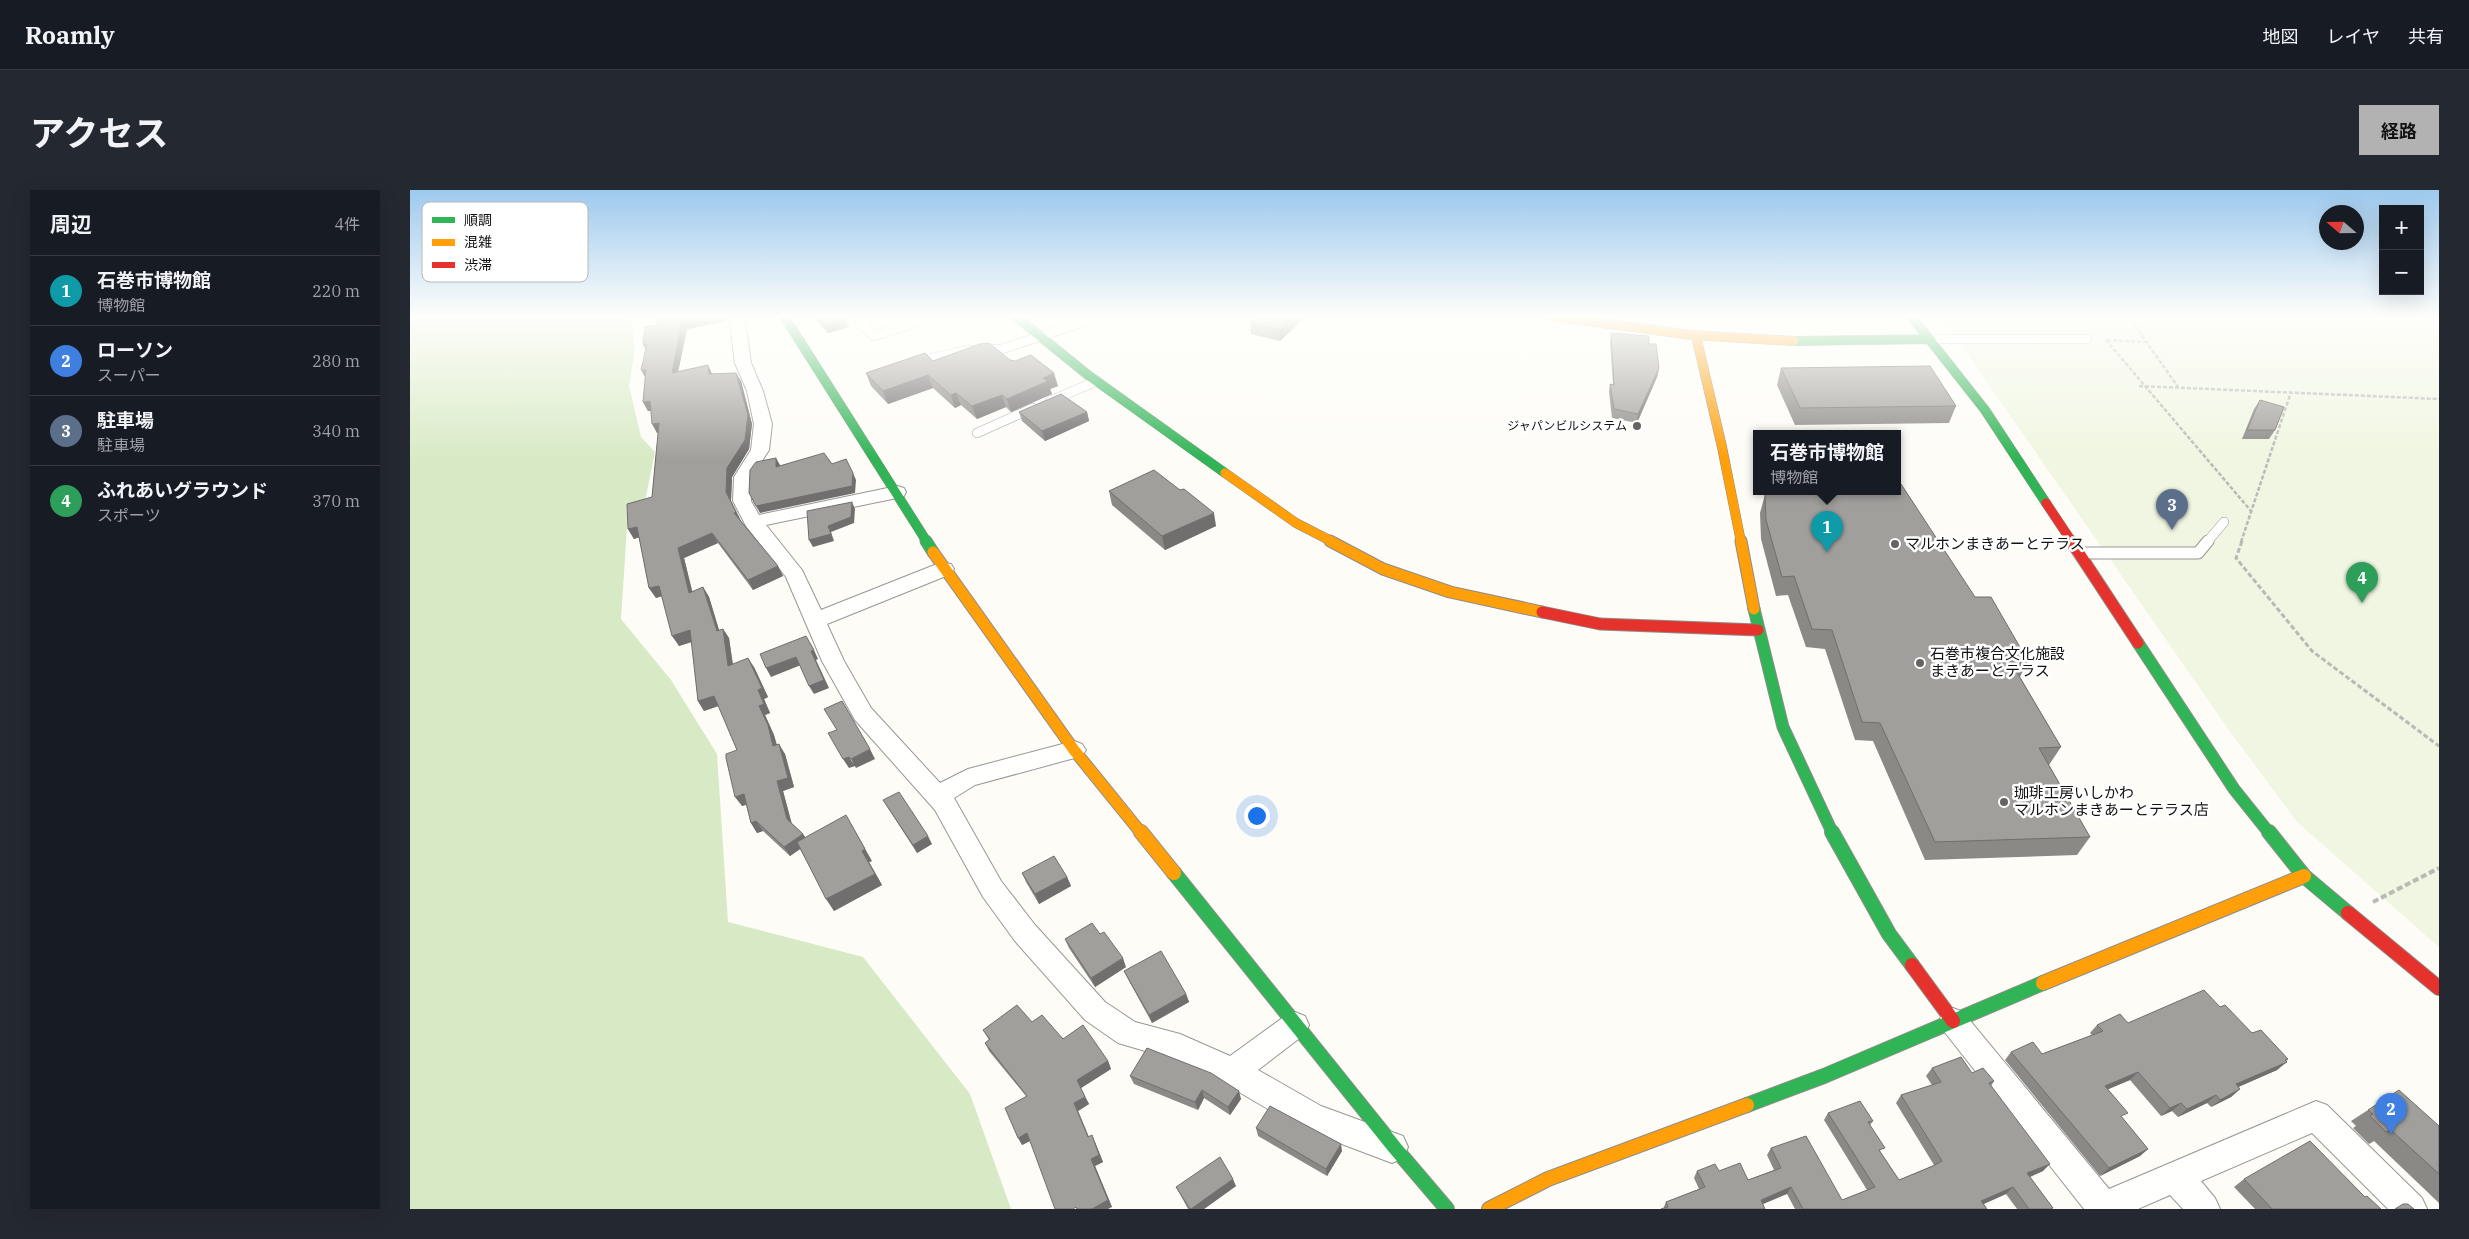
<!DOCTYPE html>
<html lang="ja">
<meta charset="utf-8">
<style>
:root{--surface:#171b24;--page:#242831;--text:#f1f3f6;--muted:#9ea1a6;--line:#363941;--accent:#b2b2b3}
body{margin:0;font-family:"IBM Plex Serif","Noto Sans JP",serif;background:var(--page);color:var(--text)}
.controls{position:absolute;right:15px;top:15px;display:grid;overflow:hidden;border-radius:0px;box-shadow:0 5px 20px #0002}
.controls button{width:45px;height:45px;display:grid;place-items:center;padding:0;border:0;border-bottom:1px solid var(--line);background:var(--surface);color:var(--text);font:25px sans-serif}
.compass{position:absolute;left:1909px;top:15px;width:45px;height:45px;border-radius:50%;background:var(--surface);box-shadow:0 5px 20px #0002;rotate:290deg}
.you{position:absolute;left:846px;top:625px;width:18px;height:18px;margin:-12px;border:4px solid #fff;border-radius:50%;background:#1a73e8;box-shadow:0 0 0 8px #1a73e833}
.badge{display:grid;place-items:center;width:32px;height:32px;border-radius:50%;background:var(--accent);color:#fff;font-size:16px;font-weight:700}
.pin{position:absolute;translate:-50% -41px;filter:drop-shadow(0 1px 2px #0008)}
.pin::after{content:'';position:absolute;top:26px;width:18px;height:15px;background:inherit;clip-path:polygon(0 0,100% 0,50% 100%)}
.popup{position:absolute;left:1343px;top:240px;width:148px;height:65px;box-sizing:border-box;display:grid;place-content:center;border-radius:0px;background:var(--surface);filter:drop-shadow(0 1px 4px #0005);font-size:16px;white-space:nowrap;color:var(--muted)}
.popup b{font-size:19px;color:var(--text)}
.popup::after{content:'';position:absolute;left:50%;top:100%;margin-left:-10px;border:10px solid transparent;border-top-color:var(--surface)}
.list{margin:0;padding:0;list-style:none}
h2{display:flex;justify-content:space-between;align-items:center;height:65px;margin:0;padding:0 20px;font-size:21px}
h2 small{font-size:16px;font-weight:400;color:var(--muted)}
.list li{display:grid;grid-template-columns:32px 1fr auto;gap:15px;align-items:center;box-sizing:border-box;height:70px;padding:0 20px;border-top:1px solid var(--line)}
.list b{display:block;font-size:19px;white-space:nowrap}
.list p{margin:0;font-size:16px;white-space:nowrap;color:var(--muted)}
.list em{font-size:16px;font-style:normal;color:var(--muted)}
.map{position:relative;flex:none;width:2029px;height:1019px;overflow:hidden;border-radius:0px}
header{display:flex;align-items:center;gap:30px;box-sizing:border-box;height:70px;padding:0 25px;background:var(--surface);border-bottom:1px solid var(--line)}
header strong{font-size:24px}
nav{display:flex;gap:28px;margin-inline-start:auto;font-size:18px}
.intro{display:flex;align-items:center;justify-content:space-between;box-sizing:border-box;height:120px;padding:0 30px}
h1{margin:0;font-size:35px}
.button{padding:12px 22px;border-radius:0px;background:var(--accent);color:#111;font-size:18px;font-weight:700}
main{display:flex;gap:30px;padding:0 30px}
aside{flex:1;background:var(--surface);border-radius:0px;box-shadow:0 5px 20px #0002}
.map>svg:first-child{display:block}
</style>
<header>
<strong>Roamly</strong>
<nav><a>地図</a><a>レイヤ</a><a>共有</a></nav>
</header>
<div class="intro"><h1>アクセス</h1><a class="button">経路</a></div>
<main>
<aside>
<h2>周辺<small>4件</small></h2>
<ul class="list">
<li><span class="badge" style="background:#0f9aa8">1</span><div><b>石巻市博物館</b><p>博物館</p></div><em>220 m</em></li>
<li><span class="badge" style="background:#3f7fe0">2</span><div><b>ローソン</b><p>スーパー</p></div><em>280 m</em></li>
<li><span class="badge" style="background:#5c6f8a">3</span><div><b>駐車場</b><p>駐車場</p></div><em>340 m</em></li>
<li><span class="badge" style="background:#2e9e5b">4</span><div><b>ふれあいグラウンド</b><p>スポーツ</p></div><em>370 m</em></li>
</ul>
</aside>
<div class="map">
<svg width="2029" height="1019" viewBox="0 0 2029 1019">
<rect width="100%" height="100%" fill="#fdfcf7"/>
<path fill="#d8eac5" d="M0 126H221L225 159 219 196 231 247 245 262 235 311 218 322 211 429 261 490 307 564 318 732 453 767 560 904 601 1019H0Z"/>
<path fill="#f0f6e1" d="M1527 126H2029V757L1887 632 1819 540 1551 155Z"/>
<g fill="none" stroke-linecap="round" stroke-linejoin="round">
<defs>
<path id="lane-far1" d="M463 126 449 131 464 146 527 126
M1520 149H1677
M506 172 553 161 592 159 692 126
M640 211 687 191
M567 243 623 218
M1797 352 1814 332"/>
<path id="lane" d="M1669 363H1788L1798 351"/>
<path id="street" d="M315 126H330L335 132 341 173 353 201 362 234 359 260 342 287 341 311 349 325 487 296 494 298 496 302 494 306 487 308 356 335 392 380 411 420 527 374 534 373 541 374 544 379 541 384 417 434 434 471 461 518 530 593 558 579 664 551 672 554 676 560 672 566 565 595 544 608 591 691 625 735 695 812 725 832 770 844 820 866 875 826 885 822 895 826 899 835 895 844 848 880 911 916 993 946 998 957 993 968 982 973 892 939 812 892 766 870 708 853 675 830 605 751 573 707 525 620 445 530 412 471 376 387 336 336 323 311 324 287 341 260 344 234 337 201 325 173 320 133Z
M1543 818 1553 822 1699 999 1906 911 1917 915 2012 1008 2017 1019H1978L1902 943 1791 991 1805 1008 1810 1019H1773L1760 1005 1728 1019H1674L1533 840 1529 831 1533 822Z"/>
<path id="fast-far2" d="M374 126 517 352
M605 126 678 185 815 283
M1501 126 1575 220 1636 313
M1384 151 1520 149"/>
<path id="fast-far1" d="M516 351 523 362
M1344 419 1373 537 1423 644
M1728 453 1824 599 1860 644"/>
<path id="fast" d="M1422 642 1479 744 1502 775
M1859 642 1894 686 1938 723
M764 683 985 958 1037 1019
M1337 915 1414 886 1633 793"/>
<path id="slow-far2" d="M1140 126 1282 145 1384 151
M1286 146 1312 257 1331 352
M815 283 886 333 923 352"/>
<path id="slow-far1" d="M920 351 973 379 1040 402 1132 422
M1331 351 1344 419
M523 362 664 560 732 644"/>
<path id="slow" d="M731 642 764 683
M1633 793 1894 686
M1079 1019 1138 989 1337 915"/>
<path id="jam-far2" d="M1636 313 1662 352"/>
<path id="jam-far1" d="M1661 351 1728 453
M1132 422 1190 434 1348 440"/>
<path id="jam" d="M1938 723 2029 798
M1502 775 1543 831"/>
</defs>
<use href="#lane-far1" stroke="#979795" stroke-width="10"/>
<use href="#lane" stroke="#979795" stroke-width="13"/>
<use href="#street" stroke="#979795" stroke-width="2"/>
<use href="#fast-far2" stroke="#8e8d8b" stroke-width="10"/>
<use href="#fast-far1" stroke="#8e8d8b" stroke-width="13"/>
<use href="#fast" stroke="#8e8d8b" stroke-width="16"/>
<use href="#slow-far2" stroke="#8e8d8b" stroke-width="10"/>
<use href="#slow-far1" stroke="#8e8d8b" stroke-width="13"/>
<use href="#slow" stroke="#8e8d8b" stroke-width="16"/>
<use href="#jam-far2" stroke="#8e8d8b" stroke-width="10"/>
<use href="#jam-far1" stroke="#8e8d8b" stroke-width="13"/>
<use href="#jam" stroke="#8e8d8b" stroke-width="16"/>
<path stroke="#b9b9b8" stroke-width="2.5" stroke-dasharray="4 2" stroke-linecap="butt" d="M1718 126 1768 197
M1696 150 1841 321
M1697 150 1735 152
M1729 196 2029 209
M1831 352 1881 202"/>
<path stroke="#b9b9b8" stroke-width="3" stroke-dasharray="5 2.5" stroke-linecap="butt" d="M1832 351 1826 368 1902 461 2029 556"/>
<path stroke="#b9b9b8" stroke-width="4" stroke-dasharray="6 3" stroke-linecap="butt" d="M1963 712 2029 678"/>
<use href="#lane-far1" stroke="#fffffe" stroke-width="9"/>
<use href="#lane" stroke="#fffffe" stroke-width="11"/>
<use href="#street" fill="#fffffe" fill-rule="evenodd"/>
<use href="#fast-far2" stroke="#30b455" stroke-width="9"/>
<use href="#fast-far1" stroke="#30b455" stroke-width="11"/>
<use href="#fast" stroke="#30b455" stroke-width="14"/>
<use href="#slow-far2" stroke="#ff9f0a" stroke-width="9"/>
<use href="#slow-far1" stroke="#ff9f0a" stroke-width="11"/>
<use href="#slow" stroke="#ff9f0a" stroke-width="14"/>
<use href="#jam-far2" stroke="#e5322d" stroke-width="9"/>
<use href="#jam-far1" stroke="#e5322d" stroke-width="11"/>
<use href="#jam" stroke="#e5322d" stroke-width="14"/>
</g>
<path fill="#8a8986" d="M245 126H314L316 131 277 139 268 182 298 175 302 184 331 191 342 234 339 259 322 287 321 311 331 331 368 376 373 386 343 400 308 353 274 368 282 402 293 397 299 407 309 440 313 439 319 448 323 474 344 477 358 507 354 509 360 523 355 525 364 545 367 555 375 564 384 597 373 601 382 634 393 644 395 647 462 671 459 672 472 695 424 721 390 659 380 666 353 641 347 643 341 633 336 615 332 616 327 560 309 516 294 521 288 511 282 452 269 456 252 406 246 408 239 398 229 347 224 349 218 339 242 307 248 243H247L241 221H238L233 212 235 188 236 160 233 154 247 135Z
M403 126H433L435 128 439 137 418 143 404 128Z
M896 126 870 151 841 144 840 133Z
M1201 143 1239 154 1249 178 1247 187 1227 233 1202 228 1199 202 1200 194H1203L1200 152Z
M600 170 648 196 640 199 642 204 601 222 596 217 567 229 551 215 545 218 523 198 478 214 461 196 456 183 523 171Z
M1371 178 1546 216 1539 233 1385 235 1367 195Z
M1850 210 1865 240 1859 249H1832L1844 219Z
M609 222H677L679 231 635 251 612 231Z
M699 301 806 336 755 360 702 315Z
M1356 301 1565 407 1618 471 1610 487 1651 557 1639 575 1680 647 1667 665 1515 670 1463 551 1445 550 1415 459 1396 457 1378 405 1366 406 1351 349 1350 323Z
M473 610 522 654 507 663 478 618Z
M612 683 657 687 661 696 629 714 616 692Z
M690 744 716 777 685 797 659 758 655 749Z
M714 781 776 804 779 812 742 833 718 789Z
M1810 817 1842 843 1878 869 1867 880 1828 897 1830 899 1821 907 1801 917 1797 913 1768 927 1762 921 1751 926 1720 890 1698 899 1712 928 1738 959 1730 966 1690 986 1595 870 1601 862 1632 864 1682 845 1680 843 1687 835 1718 833Z
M622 832 698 871 701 879 671 898 679 914 668 921 679 947 685 952 693 972 685 976 702 1017 620 951 612 955 616 906 579 861 575 853 579 850 573 840Z
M737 858 831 909 820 925 794 908 788 920 724 894 720 886Z
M1522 878 1562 883 1584 891 1581 896 1633 981 1620 987 1642 1019H1607L1596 1004 1574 1014 1577 1019H1385L1377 1004 1253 1019 1256 1012 1289 999 1284 988 1287 981H1309L1338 990 1364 980 1357 965 1361 958 1432 1010 1457 1000 1414 930 1418 923 1463 931 1460 935 1471 963 1489 990 1524 975 1486 913 1491 905 1522 895 1516 886Z
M1958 920 2029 936V1013L1964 951 1959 954 1943 938 1946 936 1941 931Z
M846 938 932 961 917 986 848 946Z
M1834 989 1955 1007 1971 1019H1845L1824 997Z
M826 996 794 1019H778L770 1004 766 997Z"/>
<path fill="#716f6d" d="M291 126H314L316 131 277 139 266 192 262 183 272 130Z
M883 126H896L870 151 869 140Z
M435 128 439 137 418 143 415 135Z
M233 154H237L238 163Z
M298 175 302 184H299Z
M1249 178 1247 187 1227 233 1228 224Z
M231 180H236V189Z
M326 183 331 191 342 234 339 259 322 287 321 311 331 331 324 323 316 302 317 278Z
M644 183 648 196 640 199 642 204 601 222 597 209 633 188Z
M518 185 523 198 478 214 473 201Z
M546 203 551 215 545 218 541 205Z
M592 205 596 217 567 229 562 216Z
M240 211 245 220 238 221 233 212Z
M677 222 679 231 635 251 632 241Z
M249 233 254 242 247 243 242 234Z
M366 268 370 275V285L366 277Z
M443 283 446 290 445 303 350 323 346 316Z
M442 312 445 319 444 333 421 342 424 351 403 357 399 350 418 336Z
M804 323 806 336 755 360 752 346Z
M227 337 233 346 224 349 218 339Z
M302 343 308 353 274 368 285 412 279 403 268 358Z
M368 376 373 386 343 400 338 390Z
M249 396 255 405 246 408 239 398Z
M293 397 299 407 312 450 307 441Z
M313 439 319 448 324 485 318 476Z
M280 440 287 450 269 456 262 446Z
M404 460 408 469 406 470 419 498 404 504 399 496 401 461Z
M386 467 391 475 361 487 356 478Z
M338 468 344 477 358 507 354 509 360 523 355 525 364 545 369 565 363 556 349 516 348 500Z
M304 506 311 515 294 521 288 511Z
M369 554 375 564 384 597 373 601 383 639 377 629 367 591Z
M460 559 465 569 446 578 441 569Z
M439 567 445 576 439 578 433 569Z
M334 604 340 613 332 616 325 607Z
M436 625 462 671 459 672 472 695 424 721 416 709 452 661Z
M346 631 353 641 347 643 341 633Z
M393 644 399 653 380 666 374 657Z
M518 646 522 654 507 663 503 655Z
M657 687 661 696 629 714 625 704Z
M713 768 716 777 685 797 681 788Z
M776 804 779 812 742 833 739 825Z
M1878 869 1871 874 1877 872 1867 880 1817 902 1826 894Z
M698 871 701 879 671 898 667 890Z
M1728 882 1720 890 1687 904 1695 896Z
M1830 899 1821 907 1801 917 1810 910Z
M792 900 794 908 788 920 785 912Z
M829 901 831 909 820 925 818 917Z
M1806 905 1797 913 1768 927 1777 919Z
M675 907 679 914 668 921 682 954 664 913Z
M1771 913 1762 921 1751 926 1760 918Z
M617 943 622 950 612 955 608 948Z
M682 945 693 972 685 976 702 1017 698 1019H682Z
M931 954 932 961 917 986 916 979Z
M1738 959 1730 966 1690 986 1699 978Z
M1640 974 1633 981 1610 991 1617 983Z
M823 989 826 996 794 1019H781Z
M1381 997 1377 1004 1346 1017 1351 1010Z
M1603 997 1596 1004 1564 1018 1571 1011Z"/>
<path fill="#a19f9c" stroke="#716f6d" d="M245 126H291L272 130 262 183 298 175 299 184 326 183 338 225 335 250 317 278 316 302 326 322 324 323 368 376 338 390 302 343 268 358 279 403 293 397 307 441 313 439 318 476 338 468 352 498 348 500 354 514 349 516 358 535 363 556 369 554 378 588 367 591 377 629 393 644 374 657 346 631 341 633 334 604 325 607 316 568V564L327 560 304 506 288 511 280 440 262 446 249 396 239 398 227 337 218 339 217 314 242 307 249 233 242 234 240 211 233 212 236 180H231L237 154H233L235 137 247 135Z
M406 126H433L435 128 415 135Z
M847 126H883L869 140 840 133Z
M1201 143 1239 146V154H1246L1249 178 1228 224 1204 219 1200 194 1204 195Z
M579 153 600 170 605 171 621 165 644 183 633 188 638 191 597 209 592 205 562 216 546 203 541 205 518 185 473 201 456 183 515 163 523 171 570 154Z
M1520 176 1546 216 1390 218 1371 178Z
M651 204 677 222 632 241 609 222Z
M1850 210 1874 217 1865 240H1837Z
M414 263 422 274 436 269 443 283 442 296 346 316 339 303 340 280 346 272 366 268V277Z
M744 280 770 300 774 299 804 323 752 346 699 301Z
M1491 294 1565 407H1581L1618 471 1599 469 1651 557 1629 558 1680 647 1525 652 1470 533 1452 532 1422 440 1402 439 1384 386 1372 387 1356 330 1355 305 1356 301H1487V295Z
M442 312 441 327 418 336 421 344 399 350 397 321Z
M396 446 404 460 401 461 414 490 399 496 386 467 356 478 350 464Z
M432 511 460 559 441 569 439 567 433 569 418 543 427 540 414 519Z
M489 602 518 646 503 655 473 610Z
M436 625 455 659 452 661 465 684 416 709 387 652Z
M644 666 657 687 625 704 612 683Z
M682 733 690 744 694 742 713 768 681 788 655 749Z
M751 761 776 804 739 825 714 781Z
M1794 800 1810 817 1815 815 1842 843 1851 840 1878 869 1875 870 1877 872 1826 894 1830 899 1810 910 1806 905 1777 919 1771 913 1760 918 1728 882 1695 896 1718 923 1711 926 1738 959 1699 978 1601 862 1623 852 1632 864 1693 841 1687 835 1710 824 1718 833Z
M607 815 622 832 632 825 653 849 673 835 698 871 667 890 675 907 664 913 678 947 682 945 689 965 681 969 698 1010 682 1019H667L666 1017 663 1019H645L617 943 608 948 595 918 617 906 575 853 580 849 573 840Z
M737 858 801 883 829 901 818 917 792 900 785 912 720 886Z
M1551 867 1562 883 1573 878 1584 891 1579 893 1640 974 1617 983 1643 1018 1641 1019H1619L1603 997 1571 1011 1577 1019H1393L1381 997 1351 1010 1355 1019H1251L1258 1017 1256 1012 1295 997 1287 981 1305 974 1309 981 1330 973 1338 990 1371 978 1361 958 1396 946 1432 1010 1465 997 1418 923 1450 911 1463 931 1458 932 1475 958 1469 960 1489 990 1523 976 1532 971 1491 905 1531 892 1522 878Z
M1989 900 2029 936V984L1981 940 1976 942 1960 926 1963 924 1958 920Z
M860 916 931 954 916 979 846 938Z
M1900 951 1955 1007 1957 1006 1971 1019H1862L1834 989Z
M810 967 823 989 781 1019H780L766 997Z
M1993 1014H1998L2004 1019H1985Z"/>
<linearGradient id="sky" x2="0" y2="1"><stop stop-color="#9dc9ee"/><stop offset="0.47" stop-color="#fefefb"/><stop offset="1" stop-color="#fefefb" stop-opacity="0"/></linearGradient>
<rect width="2029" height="269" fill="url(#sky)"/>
<g fill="#646362" stroke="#fff" stroke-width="2">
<circle cx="1227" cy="236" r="5"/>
<circle cx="1485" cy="354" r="5"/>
<circle cx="1510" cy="473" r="5"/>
<circle cx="1594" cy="612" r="5"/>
</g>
<g text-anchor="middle" stroke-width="5" stroke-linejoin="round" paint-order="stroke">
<g font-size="12" fill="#111" stroke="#fff" text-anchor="end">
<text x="1217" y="240">ジャパンビルシステム</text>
</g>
<g font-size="15" fill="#111" stroke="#fff" text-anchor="start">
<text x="1495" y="359">マルホンまきあーとテラス</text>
<text x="1520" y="469">石巻市複合文化施設<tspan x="1520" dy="17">まきあーとテラス</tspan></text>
<text x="1604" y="608">珈琲工房いしかわ<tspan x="1604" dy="17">マルホンまきあーとテラス店</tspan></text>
</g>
</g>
<rect x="12" y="12" width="166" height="80" rx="8" fill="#fff" stroke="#b8b8b8" stroke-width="1"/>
<rect x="22" y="27" width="23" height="6" fill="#30b455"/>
<rect x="22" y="49" width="23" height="7" fill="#ff9f0a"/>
<rect x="22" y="72" width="23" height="6" fill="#e5322d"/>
<g font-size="14" fill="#111">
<text x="54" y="35">順調</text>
<text x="54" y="57">混雑</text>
<text x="54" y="80">渋滞</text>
</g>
</svg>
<div class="controls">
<button>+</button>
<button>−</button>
</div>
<svg class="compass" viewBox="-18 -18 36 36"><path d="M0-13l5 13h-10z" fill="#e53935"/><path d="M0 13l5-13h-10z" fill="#9ea1a6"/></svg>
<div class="you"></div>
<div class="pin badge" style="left:1417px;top:362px;background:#0f9aa8">1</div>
<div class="popup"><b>石巻市博物館</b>博物館</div>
<div class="pin badge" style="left:1981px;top:944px;background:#3f7fe0">2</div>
<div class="pin badge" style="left:1762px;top:340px;background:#5c6f8a">3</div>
<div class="pin badge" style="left:1952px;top:413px;background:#2e9e5b">4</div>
</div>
</main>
